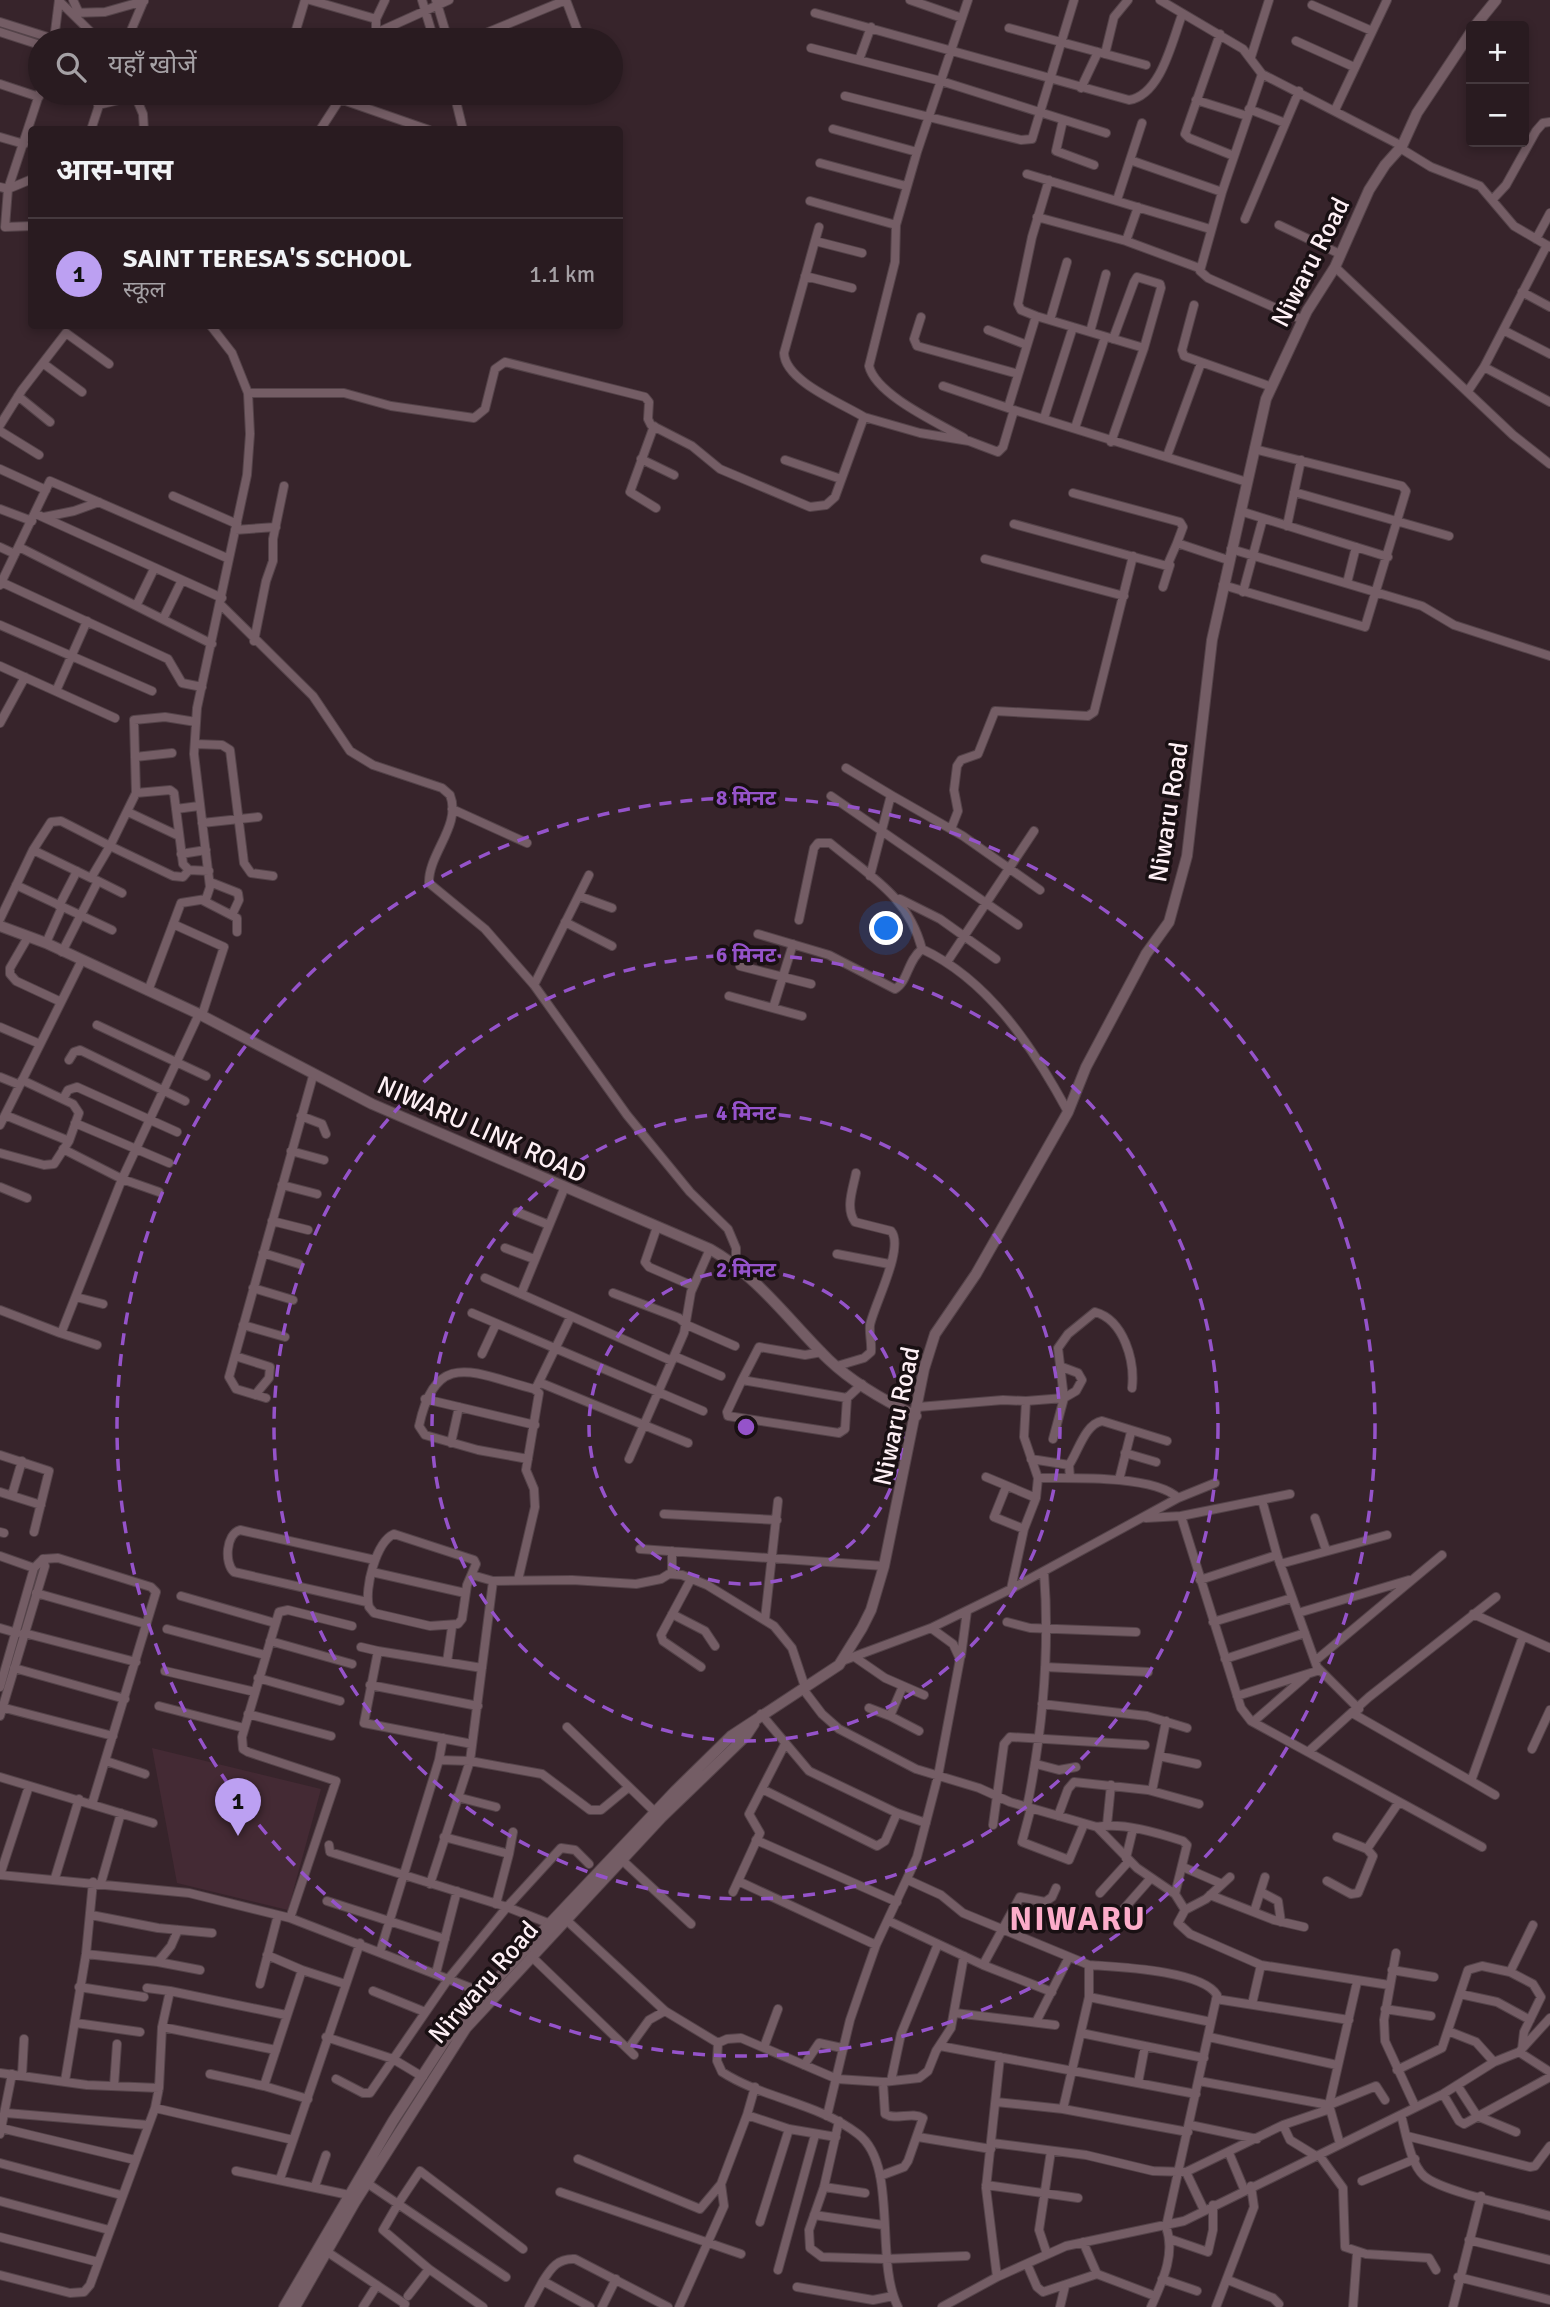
<!DOCTYPE html>
<html lang="hi">
<meta charset="utf-8">
<style>
:root{--surface:#291b20;--page:#312429;--text:#f1f3f6;--muted:#a5a1a5;--line:#45393e;--accent:#bca0f2}
body{margin:0;font-family:Signika,"Noto Sans Devanagari",sans-serif;background:var(--page);color:var(--text)}
.controls{position:absolute;right:21px;top:21px;display:grid;overflow:hidden;border-radius:7px;box-shadow:0 4px 10px #0003}
.controls button{width:63px;height:63px;display:grid;place-items:center;padding:0;border:0;border-bottom:2px solid var(--line);background:var(--surface);color:var(--text);font:35px sans-serif}
.you{position:absolute;left:887px;top:929px;width:24px;height:24px;margin:-18px;border:5px solid #fff;border-radius:50%;background:#1a73e8;box-shadow:0 0 0 10px #1a73e833}
.badge{display:grid;place-items:center;width:46px;height:46px;border-radius:50%;background:var(--accent);color:#111;font-size:23px;font-weight:700}
.pin{position:absolute;translate:-50% -58px;filter:drop-shadow(0 2px 4px #0008)}
.pin::after{content:'';position:absolute;top:37px;width:24px;height:21px;background:inherit;clip-path:polygon(0 0,100% 0,50% 100%)}
.list{margin:0;padding:0;list-style:none}
h2{display:flex;justify-content:space-between;align-items:center;height:91px;margin:0;padding:0 28px;font-size:30px}
h2 small{font-size:23px;font-weight:400;color:var(--muted)}
.list li{display:grid;grid-template-columns:46px 1fr auto;gap:21px;align-items:center;box-sizing:border-box;height:112px;padding:0 28px;border-top:2px solid var(--line)}
.list b{display:block;font-size:26px;white-space:nowrap}
.list p{margin:0;font-size:23px;white-space:nowrap;color:var(--muted)}
.list em{font-size:23px;font-style:normal;color:var(--muted)}
.icon{flex:none;width:38px;height:38px;fill:none;stroke:currentColor;stroke-width:2;stroke-linecap:round;stroke-linejoin:round}
.map{position:relative;flex:none;width:1550px;height:2307px;overflow:hidden}
.search{position:absolute;background:var(--surface);box-shadow:0 4px 10px #0003;left:28px;top:28px;width:595px;height:77px;display:flex;align-items:center;gap:18px;box-sizing:border-box;padding:0 24px;border-radius:38px;color:var(--muted);font-size:26px}
.panel{position:absolute;background:var(--surface);box-shadow:0 4px 10px #0003;left:28px;top:126px;width:595px;height:203px;border-radius:7px}
.map>svg:first-child{display:block}
</style>
<div class="map">
<svg width="1550" height="2307" viewBox="0 0 1550 2307">
<rect width="100%" height="100%" fill="#37242b"/>
<path fill="#442a34" d="M152 1748 321 1789 288 1910 177 1883Z"/>
<g fill="none" stroke-linecap="round" stroke-linejoin="round">
<defs>
<path id="minor" d="M73 0 79 13
M310 0 376 19V33
M422 0 434 40
M436 0 448 40
M566 0 581 40
M910 0 962 18
M1160 0 1243 49 1262 74 1402 146
M59 1 99 40
M1312 5 1372 31
M72 13 105 12 144 1
M815 13 1129 100C1161 95 1172 41 1182 15
M376 19 385 0
M0 22 54 39
M1009 28 1146 65
M0 32 40 45
M1220 34 1185 134 1189 138 1234 156
M54 40 59 0
M127 40 144 0
M293 40 305 0
M375 40 376 33 449 0
M469 40 566 0
M563 40 578 34
M1296 41 1354 67
M811 48 941 81 1106 133
M1105 54 1114 17 1128 0
M1251 57 1269 0
M859 60 871 27
M0 84 39 97
M1081 88 1098 52
M134 93 143 114 144 130
M454 93 463 130
M845 96 1021 140 1032 139 1074 0
M1196 100 1247 116
M98 105 136 96
M1249 109 1285 123
M1335 110 1387 0
M1063 120 1056 151 1094 165
M833 129 917 152
M91 130 103 93
M320 130 340 99 429 130
M0 137 24 144
M1400 148 1431 167 1480 186 1514 226 1550 247
M1130 160 1222 192 1262 74
M820 163 906 186
M1027 174 1210 229
M32 179 8 189 5 227 32 226
M0 187 8 189 40 92
M1222 192 1200 271 1208 278 1303 320
M1493 199 1506 185 1536 131 1543 123 1550 122
M1117 200 1142 123
M810 201 896 225
M1037 217 1126 241 1138 207
M1245 219 1299 91
M1279 225 1340 254
M1536 239 1550 213
M815 241 819 227
M1126 241 1199 268
M862 253 815 241 784 353C785 381 841 403 864 417
M1335 267 1513 435 1550 464
M805 276 852 288
M1522 292 1550 307
M1194 305 1182 350 1184 356 1272 387
M1036 316 1021 310 1018 304 1032 237 1049 180
M921 317 914 339 917 346 1018 374
M1050 320 1067 262
M1073 327 1144 348 1111 442
M988 330 1027 345
M1503 330 1550 354
M1090 332 1106 274
M1113 339 1134 282 1137 277 1160 284 1161 288 1144 348
M44 364 82 392
M1484 367 1550 402
M943 386 1011 409
M1468 391 1484 367 1547 245
M248 393H344L391 406 474 418 485 409 495 369 505 362 645 397 649 402 648 419 651 425 692 446 720 469 810 507 826 505 835 497 864 417 920 433 969 441 998 452 1003 447 1014 410 1247 482
M18 396 50 422
M1008 408 1036 316 1073 327 1044 418
M0 425 22 390 66 333 109 364
M654 426 630 492 656 508
M1075 428 1105 337
M0 431 39 455
M964 438C938 423 876 395 869 366L895 262 896 225 917 152 968 0
M1167 456 1201 363
M641 459 674 475
M785 460 841 479
M0 469 46 490
M1294 492 1449 536
M1073 493 1180 522 1183 527 1177 543
M173 496 237 524
M0 509 32 521
M1240 511 1388 557
M36 514 222 598
M44 517 74 511 99 502
M1014 524 1167 566 1177 543 1228 560
M1287 526 1301 460
M235 530 276 527
M0 547 15 554
M19 547 212 644
M1231 549 1422 606 1454 625 1550 656
M985 559 1124 596
M1 582 168 659 182 683 202 687
M1347 583 1356 547
M0 585 50 481 227 558
M1223 585 1365 627 1406 491 1402 486 1254 449
M1163 587 1170 565
M1243 592 1263 518
M137 604 154 569
M220 604 313 696 350 751 373 765 442 788 450 795C462 825 428 854 429 883L485 929 534 985 627 1115 690 1192 728 1229 736 1248V1264
M164 617 181 582
M0 625 152 691
M254 641 266 581 273 561V539L284 486
M0 666 115 718
M56 691 87 621
M0 723 25 677
M195 744 222 745 230 750 244 863 251 873 273 876
M135 757 172 753
M846 768 891 795
M136 793 170 790 174 793 183 864 189 870 209 871
M831 796 1018 925
M176 809 199 806
M452 809 527 843
M128 812 179 836
M202 823 258 817
M951 829 958 811 954 790 957 766 961 760 978 754 995 711 1088 716 1094 712 1133 556
M33 850 91 878 110 846 173 876 183 877 189 870
M181 854 206 850
M870 876 891 795 963 836 1040 890
M94 879 122 893
M210 882 238 893 239 900 232 915
M16 885 112 930
M579 896 612 908
M900 899 940 919 996 959
M202 900 237 918V932
M59 906 77 871
M0 919 33 850 51 822 61 821 110 846 136 793 134 720 165 717 196 722
M799 920 814 848 818 843H830C871 877 908 896 922 949 989 980 1034 1049 1068 1112
M565 922 612 946
M173 924 224 947 202 1015
M758 934 829 955 895 989C908 982 907 961 922 949
M28 937 10 968V974L16 981 59 1001
M46 943 62 907
M62 952 98 881
M947 962 1034 831
M740 966 811 984
M534 985 589 875
M148 991 181 903 206 899 210 887 194 754 197 708 247 475 250 434 248 393 232 353 211 326
M729 996 802 1016
M773 1008 793 944
M97 1025 206 1076
M0 1027 40 1044
M69 1060 74 1052 80 1050 185 1101
M0 1077 20 1085
M63 1099 68 1090 77 1087 177 1132
M5 1115 69 1141
M301 1116 322 1124 326 1134
M75 1123 169 1163
M0 1125 82 960
M63 1149 122 1179 159 1192
M291 1151 324 1160
M0 1153 44 1165 54 1164 69 1141 79 1113 73 1104 22 1080
M282 1185 317 1194
M0 1187 27 1198
M517 1212 549 1225
M272 1221 308 1230
M657 1227 645 1262 649 1267 693 1286
M505 1248 534 1259
M263 1253 299 1264
M837 1254 889 1264
M485 1278 672 1361
M253 1288 293 1300
M613 1293 679 1318 687 1325 735 1346
M521 1294 564 1189
M76 1297 103 1304
M0 1310 60 1333 62 1331 122 1179 199 1014
M472 1313 703 1411
M243 1325 285 1337
M60 1333 97 1345
M822 1352 805 1355 759 1347 742 1380 847 1398 862 1384
M482 1354 496 1324
M235 1356 270 1367 269 1378 255 1395
M674 1356 721 1376
M837 1366 864 1358 871 1352C872 1343 869 1334 870 1325 874 1305 905 1247 891 1231L855 1222C845 1208 853 1189 856 1173
M742 1380 727 1412 728 1416 839 1433 845 1429 847 1398
M541 1383 688 1443
M537 1386 571 1316
M266 1398 236 1389 229 1377 313 1076
M425 1399 535 1425
M1026 1401 1064 1398 1058 1348 1068 1334 1095 1312C1124 1320 1135 1361 1132 1388
M918 1407 1003 1400 1026 1401 1024 1437 1038 1478 1036 1498 1024 1529 1011 1589
M1053 1439 1064 1398 1076 1391 1082 1380 1078 1373 1062 1367
M451 1443 459 1407
M1125 1453 1156 1462
M0 1455 49 1471 34 1532
M629 1459 684 1333 691 1292 710 1249
M1031 1459 1069 1465
M986 1477 1036 1498
M1070 1478 1069 1465C1078 1452 1085 1424 1102 1421L1167 1441
M1119 1480 1131 1432
M1006 1487 994 1517 1024 1529
M0 1492 41 1505
M12 1495 22 1461
M1178 1498 1215 1483
M1262 1500 1277 1555 1317 1667 1359 1709
M664 1514 777 1520
M1181 1516 1290 1494
M1146 1518 1181 1516 1241 1708 1251 1721 1482 1847
M1315 1518 1326 1550
M0 1532 4 1533
M394 1534 474 1560 476 1564 467 1585 462 1619 458 1624 430 1626 374 1613 369 1607C364 1589 376 1542 394 1534Z
M640 1549 884 1566
M0 1556 34 1568
M43 1559 58 1558 151 1587 156 1592 92 1804
M1280 1564 1387 1535
M372 1572 465 1593
M672 1574V1551
M472 1575 493 1581
M691 1579 661 1635 663 1641 701 1667
M518 1580 535 1507 534 1489 526 1470 539 1393 534 1389C475 1374 436 1347 419 1426L425 1435 478 1450 528 1459
M1200 1580 1277 1555
M36 1593 146 1624
M181 1596 275 1623
M367 1602 234 1572C224 1563 226 1534 240 1530L375 1560
M1298 1613 1409 1580
M672 1614 705 1631 715 1646
M1473 1614 1523 1636
M765 1619 778 1501
M1007 1622 1030 1628 1136 1632
M1213 1622 1292 1598
M0 1628 17 1633
M931 1628 1011 1589 1178 1498C1154 1475 1071 1478 1038 1478
M167 1629 265 1655
M24 1633 136 1662
M270 1641 352 1664
M361 1647 378 1651
M961 1656 967 1611
M856 1658 885 1678 924 1695
M1225 1659 1305 1633
M1315 1661 1442 1555
M447 1662 452 1627
M1045 1667 1148 1672
M14 1668 125 1699
M165 1671 255 1692
M258 1678 340 1701
M370 1685 478 1706
M903 1686 890 1716 919 1731
M0 1687 34 1568 43 1559 45 1566 0 1716
M803 1689 822 1714 839 1729 916 1769 979 1788 1010 1802 1097 1827C1122 1822 1158 1833 1183 1841L1187 1845 1175 1894 1185 1910 1178 1923 1190 1934 1261 1965 1389 1985
M1237 1696 1320 1670
M1042 1704 1147 1716 1187 1728
M159 1706 244 1728
M1 1707 113 1736
M869 1708 890 1716
M1352 1713 1471 1781 1523 1636 1550 1648
M248 1714 331 1736
M761 1714 809 1771 897 1813 926 1823
M1253 1722 1306 1676
M567 1727 655 1812
M472 1744 364 1723 378 1651 482 1668
M1532 1749 1550 1710
M1308 1752 1369 1697 1496 1597
M1159 1756 1197 1764
M439 1760 443 1738
M106 1761 145 1774
M1036 1764 1059 1770 1076 1767
M0 1777 153 1823
M1471 1781 1495 1795
M629 1787 601 1810H590L542 1774 470 1761 493 1581 572 1580 636 1584 661 1579 669 1574 682 1575 707 1585 774 1626 792 1648 805 1687
M762 1789 877 1846 885 1841 897 1813
M1152 1791 1166 1721
M457 1797 496 1807
M1027 1807C1043 1729 1050 1651 1044 1572
M1031 1808 1022 1842 1069 1860 1084 1824
M1058 1816 1068 1789 1074 1782 1148 1790 1199 1804
M993 1825 1004 1744 1010 1737 1145 1745
M1107 1825 1111 1785
M1097 1827 1137 1868 1175 1894
M444 1837 509 1854 496 1904
M1337 1837 1367 1849
M756 1840 897 1902
M329 1845 330 1852 507 1907 561 1848 575 1850 589 1864
M509 1854 513 1832
M1126 1858 1133 1829
M622 1860 691 1924
M1183 1867 1222 1884
M0 1875 189 1893 290 1918 484 1993 491 1999
M0 1875 29 1786
M55 1878 79 1799
M908 1880 941 1895 963 1913 1089 1965V1997L1063 2109 1188 2132
M738 1881 876 1945
M1327 1881 1351 1894 1358 1893 1373 1856 1367 1849 1399 1802
M101 1883 121 1813
M733 1892 760 1833 749 1814 785 1744
M1261 1892 1278 1901 1281 1922
M1100 1893 1129 1861
M1210 1895 1274 1920 1304 1927
M327 1901 445 1939
M1185 1910 1206 1899 1230 1877
M1121 1912 1151 1878
M1254 1912 1265 1877
M91 1915 158 1928 212 1933
M562 1916 665 2011 718 2043 717 2061 722 2072C764 2099 818 2103 858 2134 899 2165 874 2260 898 2307
M290 1918 336 1781 248 1752 243 1749 242 1737 279 1612 288 1610 352 1626
M889 1921 983 1965 1052 1992
M380 1952 439 1760 470 1761 430 1884
M1396 1953 1384 2020 1385 2041 1415 2106
M86 1954 158 1962 171 1946 178 1930
M267 1955 302 1970
M531 1956 634 2055
M158 1962 200 1970
M983 1965 1020 1897 1045 1902 1052 1897 1056 1888
M1089 1965C1116 1967 1202 1970 1217 1995L1166 2227C1176 2254 1162 2282 1151 2307
M1392 1970 1434 1977
M436 1973 457 1891
M260 1984 278 1915
M79 1987 144 1997
M147 1988 170 1991
M373 1991 425 2012
M1460 1994 1497 2002 1530 2020
M1089 1997 1211 2022
M1216 1999 1349 2020
M1252 2004 1261 1965
M1385 2009 1431 2016
M955 2013 1055 2025
M1036 2022 1068 1959
M76 2023 140 2032
M162 2027 276 2050
M1448 2031 1476 2042 1494 2062
M1081 2033 1204 2058
M326 2037 393 2059 423 2077
M1209 2037 1337 2065
M718 2043 727 2039 741 2038 837 2079 883 2082
M940 2046 1196 2094
M764 2047 778 2009
M628 2049 649 2020 665 2011
M1522 2049 1524 2032 1541 1997 1533 1984 1510 1972 1533 1925
M1519 2052 1550 2072
M804 2065 819 2043 842 2048
M1397 2070 1442 2048 1468 1970 1482 1966 1510 1972
M0 2073 87 2085 159 2088 162 2027 170 1991 286 2015
M210 2074 264 2086
M22 2075 24 2039
M336 2079 363 2093H370L449 1978 507 1907 553 1925
M65 2081 86 1954 93 1882
M891 2081 901 2034 938 1944
M1199 2081 1329 2105 1376 2086 1385 2100
M1138 2083 1145 2046
M1457 2085 1477 2116 1516 2132
M114 2086 117 2044
M1443 2094 1459 2121 1464 2124 1550 2077
M308 2099 264 2086 302 1970 345 1984
M996 2102 1063 2109
M155 2108 159 2088
M6 2113 148 2125
M747 2115 755 2087
M1401 2115C1406 2133 1410 2163 1424 2176 1442 2192 1523 2208 1550 2216
M827 2116 850 2020 863 1982 876 1945 917 1857 938 1776 960 1659 953 1644 931 1628 842 1661
M839 2121 824 2187 809 2230 810 2248 822 2257 885 2259 966 2256
M1190 2125 1257 2139
M1283 2125 1290 2140 1316 2156
M1 2128 135 2160
M0 2134 12 2074
M1407 2136 1530 2167 1535 2166 1550 2146
M918 2137 991 2149
M992 2143 1086 2155 1153 2171 1186 2172 1283 2125 1330 2109
M1340 2144 1329 2105 1357 1982
M1229 2153 1244 2189
M1319 2155 1343 2188 1345 2247 1366 2254 1429 2258 1436 2270
M578 2159 700 2209 721 2184
M0 2163 121 2195
M236 2171 349 2195
M1186 2172 1204 2210
M880 2176 904 2167 908 2161 923 2118C912 2111 896 2121 885 2114L883 2082 919 2078 928 2071 936 2051 951 2028 964 1956
M280 2179 360 1943
M1362 2181 1415 2159
M367 2183 398 2204 420 2171 523 2249
M986 2185 1078 2198
M315 2186 326 2155
M824 2187 865 2193
M560 2192 741 2254
M0 2201 109 2230
M814 2215 883 2225
M760 2222 789 2129
M0 2237 98 2262
M1170 2239 1208 2252 1213 2230V2205
M1469 2240 1550 2260
M326 2251 405 2304 404 2307
M1047 2254 1039 2230 1051 2151
M1027 2264 1037 2287 1043 2292 1097 2274 1083 2242
M778 2270 815 2135
M1097 2274 1155 2296
M0 2275 70 2293 84 2292 90 2285 155 2108 293 2140
M997 2277 986 2188 1000 2057
M1458 2277 1550 2300
M1162 2279 1197 2291
M1228 2280 1273 2298 1279 2304
M797 2287 873 2300 893 2296
M408 2296 429 2269
M363 2307 377 2285
M483 2307 429 2269 383 2230 398 2204 506 2277
M529 2307 543 2281
M590 2307 543 2281C551 2268 558 2258 575 2259L668 2307
M602 2307 616 2279
M679 2307 724 2206 721 2184 747 2115 789 2129 836 2137
M942 2307 997 2277 1066 2246 1184 2221 1443 2094 1494 2062 1519 2052 1550 2018
M1060 2307 1065 2286
M1216 2307 1254 2207 1251 2186
M1353 2307 1357 2253
M1453 2307 1481 2196"/>
<path id="tertiary" d="M1475 26 1496 0
M0 926 46 943 199 1014 372 1104 710 1249C759 1277 789 1321 829 1360 853 1383 885 1401 916 1416
M284 2307 393 2121 445 2041 484 1993 675 1791 731 1736 839 1665 862 1628 871 1610 884 1566 924 1369 935 1334 976 1274 1068 1112 1086 1067 1146 954 1169 922 1187 856 1212 640 1266 399 1307 311 1335 267 1369 190 1385 165 1402 146 1417 113 1471 32
M295 2307 355 2202 466 2028 661 1818 746 1736 754 1724"/>
</defs>
<use href="#minor" stroke="#544349" stroke-width="10"/>
<use href="#tertiary" stroke="#544349" stroke-width="12"/>
<use href="#minor" stroke="#745d65" stroke-width="8"/>
<use href="#tertiary" stroke="#745d65" stroke-width="10"/>
</g>
<g fill="none" stroke="#9553ca" stroke-width="3.5" stroke-dasharray="12 9">
<circle cx="746" cy="1427" r="157"/>
<circle cx="746" cy="1427" r="314"/>
<circle cx="746" cy="1427" r="472"/>
<circle cx="746" cy="1427" r="629"/>
</g>
<g text-anchor="middle" stroke-width="7" stroke-linejoin="round" paint-order="stroke">
<g font-size="26" fill="#fef0f5" stroke="#191013">
<text transform="translate(1310 262) rotate(-63)" y="9">Niwaru Road</text>
<text transform="translate(1168 812) rotate(-81)" y="9">Niwaru Road</text>
<text transform="translate(482 1129) rotate(24)" y="9">NIWARU LINK ROAD</text>
<text transform="translate(896 1416) rotate(-78)" y="9">Niwaru Road</text>
<text transform="translate(483 1982) rotate(-49)" y="9">Nirwaru Road</text>
</g>
<g font-size="33" font-weight="bold" letter-spacing="2" fill="#fcacc9" stroke="#191013">
<text x="1078" y="1930">NIWARU</text>
</g>
</g>
<circle cx="746" cy="1427" r="10" fill="#9553ca" stroke="#191013" stroke-width="3.5"/>
<g font-size="21" text-anchor="middle" font-weight="bold" fill="#9553ca" stroke="#191013" stroke-width="7" stroke-linejoin="round" paint-order="stroke">
<text x="746" y="805">8 मिनट</text>
<text x="746" y="962">6 मिनट</text>
<text x="746" y="1120">4 मिनट</text>
<text x="746" y="1277">2 मिनट</text>
</g>
</svg>
<div class="controls">
<button>+</button>
<button>−</button>
</div>
<div class="you"></div>
<div class="pin badge" style="left:238px;top:1836px">1</div>
<div class="search"><svg class="icon" aria-label="search" viewBox="0 0 24 24"><circle cx="10" cy="10" r="6"/><path d="M15 15l6 6"/></svg>यहाँ खोजें</div>
<section class="panel">
<h2>आस-पास<small></small></h2>
<ul class="list">
<li><span class="badge">1</span><div><b>SAINT TERESA'S SCHOOL</b><p>स्कूल</p></div><em>1.1 km</em></li>
</ul>
</section>
</div>
